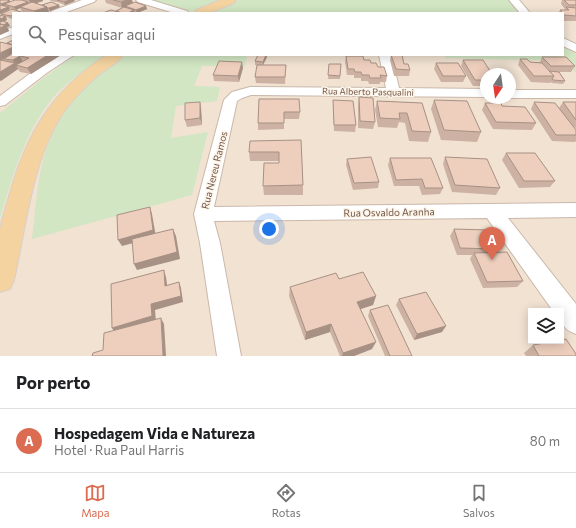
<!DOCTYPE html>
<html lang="pt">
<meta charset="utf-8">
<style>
:root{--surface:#fff;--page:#f2f2f2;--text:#202124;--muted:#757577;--line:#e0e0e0;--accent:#db6c51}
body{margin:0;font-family:Commissioner,sans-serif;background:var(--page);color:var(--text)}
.controls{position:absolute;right:12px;bottom:12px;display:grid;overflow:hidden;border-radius:0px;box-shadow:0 2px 10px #0003}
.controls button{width:36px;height:36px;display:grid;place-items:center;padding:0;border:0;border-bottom:1px solid var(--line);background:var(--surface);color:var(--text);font:20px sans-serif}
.compass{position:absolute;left:480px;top:68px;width:36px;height:36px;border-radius:50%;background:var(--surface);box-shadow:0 2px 10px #0003;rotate:193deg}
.you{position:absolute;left:269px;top:229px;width:14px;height:14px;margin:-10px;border:3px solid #fff;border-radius:50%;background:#1a73e8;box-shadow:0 0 0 6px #1a73e833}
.badge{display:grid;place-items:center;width:26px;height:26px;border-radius:50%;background:var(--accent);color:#fff;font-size:13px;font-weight:700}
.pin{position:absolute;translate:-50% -33px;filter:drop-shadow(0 1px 2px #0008)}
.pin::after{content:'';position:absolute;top:21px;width:14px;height:12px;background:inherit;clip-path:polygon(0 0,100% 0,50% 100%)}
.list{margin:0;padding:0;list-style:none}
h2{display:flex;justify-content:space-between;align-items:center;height:52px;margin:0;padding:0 16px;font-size:17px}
h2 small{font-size:13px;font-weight:400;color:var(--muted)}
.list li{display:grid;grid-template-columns:26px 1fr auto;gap:12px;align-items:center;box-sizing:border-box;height:64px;padding:0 16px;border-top:1px solid var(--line)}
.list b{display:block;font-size:15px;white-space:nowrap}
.list p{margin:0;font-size:13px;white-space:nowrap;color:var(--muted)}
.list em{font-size:13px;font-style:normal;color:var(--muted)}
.icon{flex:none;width:22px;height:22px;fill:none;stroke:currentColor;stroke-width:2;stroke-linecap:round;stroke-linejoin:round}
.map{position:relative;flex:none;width:576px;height:356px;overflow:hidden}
.search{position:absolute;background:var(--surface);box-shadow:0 2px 10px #0003;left:12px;right:12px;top:12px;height:44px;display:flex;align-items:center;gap:10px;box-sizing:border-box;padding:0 14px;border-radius:0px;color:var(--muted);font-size:15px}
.sheet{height:116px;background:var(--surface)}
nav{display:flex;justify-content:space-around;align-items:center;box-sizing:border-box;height:56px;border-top:1px solid var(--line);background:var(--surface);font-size:11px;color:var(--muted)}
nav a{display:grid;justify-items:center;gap:2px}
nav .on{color:var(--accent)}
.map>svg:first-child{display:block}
</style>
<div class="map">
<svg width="576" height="356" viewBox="0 0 576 356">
<rect width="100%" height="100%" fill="#faf1e3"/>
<path fill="#f1e2d2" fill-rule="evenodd" d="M0 0H576V356H0ZM13 13H563V55H13ZM486 74H510V98H486ZM531 311H561V341H531Z"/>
<path fill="#d2e6c3" d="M150 0H222L192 12Z
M239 0H509L518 13H209Z
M563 46 576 54V73L565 61 445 58 444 55H563Z
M75 55H106C87 68 66 82 52 99 24 133 12 178 0 219V113L46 76Z
M125 55H247L245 66H202L194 86 220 87 217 101 176 106 171 138 208 132 192 195 32 239C35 216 36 192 41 169 52 117 82 84 125 55Z"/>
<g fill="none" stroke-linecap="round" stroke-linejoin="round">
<defs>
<path id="minor" d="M82 0H96L94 2 64 13H50L52 11Z
M136 0H151L187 11 189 13H174L138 2Z
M509 0H519L530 13H520Z
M13 27V34L0 39V32Z
M563 38 576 44V52L563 46Z
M60 55H74L48 72 5 105 0 106V96L40 66Z
M379 55H391L399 88 486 89V97L251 95 242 98 237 101 214 207 576 203V217L508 218 576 304V334C563 329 561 324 561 311H553L487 218 214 221 220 243 241 356H217L200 243 194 214 224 100 232 92 250 87 386 88Z
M510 90H576V98H510Z"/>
<path id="major" d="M220 0H236L234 3 210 13H194L196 10Z
M106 55H123C118 64 105 69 97 76 86 86 75 97 66 109 33 154 26 226 14 280L10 289 0 292C0 273 0 247 0 229 2 218 6 207 9 196 26 135 51 91 106 55Z"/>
</defs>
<use href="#minor" stroke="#cab8ab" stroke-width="2"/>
<use href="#major" stroke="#d7d0cd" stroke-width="2"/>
<use href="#minor" fill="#fff" fill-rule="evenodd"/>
<use href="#major" fill="#f4d3a0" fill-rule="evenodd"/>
</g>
<path fill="#cdb2a3" d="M0 0 10 2 15 0H43V1L36 3 42 5 60 7 50 11H49V12L47 13H25L22 12 20 8 16 10 9 8 10 9 0 14Z
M50 0H74L75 1 65 5 57 2H55L51 1Z
M105 0H132L133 3 146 6 147 9 137 13 135 12 116 11 125 8V7L122 8 106 3Z
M562 0H576V21H563V13H558L560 10H564L565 9 561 4Z
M21 12 22 13H13L12 19 6 17 7 20 4 21 8 23 10 26 7 27 9 31 0 35V15L3 16 1 14Z
M0 42 13 55H61L31 74 20 72 18 69 0 81Z
M258 55H266L267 57 263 65H286L285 84 256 83 255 77 260 65H255V61Z
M391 55H402L404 64 410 70 409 76H394L390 60Z
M346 56 364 60 378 67 387 76 386 82H380V84H369L368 81H361V78H354V75H347L345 62Z
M542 57 575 66 571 72H559L565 81 563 84 552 83 551 82 550 83 531 82 518 65 520 59 530 62H540Z
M463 60 486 74V86H473L461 66Z
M436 63 466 76 463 82H441L434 69Z
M329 64H341L340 79H328Z
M243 68 239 82 214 81 213 75Z
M359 97 375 122 373 129 358 128V104Z
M259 99 300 112 299 119H284V129L258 130V123Z
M333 100 356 125 355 132 334 131 333 107Z
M434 100 481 132 477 142 441 140 431 109Z
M377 101 422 103 431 132 428 142 409 141 405 123 399 122 397 128 378 127 375 110Z
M200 102 201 108 202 125 187 127 185 120Z
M534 102 559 108 563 102H576V128L574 127 576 130V141L575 142 552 141 531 109Z
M485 103 502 106 536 123 532 130 493 129 482 110Z
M301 140 303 185V195H264L263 186 279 163V161H250L249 152Z
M506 153 555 181 550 187 519 188 502 160Z
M445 157 500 188 496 195 452 192 443 164Z
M390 158 443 188 440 194 422 195 419 186H394L388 165Z
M347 159 379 182 378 188 353 190 346 165Z
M454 229 496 249 494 252 523 281 517 287 483 288 470 259 472 255H457L450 236Z
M339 279 376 296 373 305 360 309 372 349 354 356H340L330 332 305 340 289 296 290 287Z
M399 299 442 332 414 340 396 305Z
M370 310 412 356H385L368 316Z
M533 345 576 356H526L524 353Z"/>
<path fill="#a79184" d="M29 0H43V1L31 5Z
M70 0H74L75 1 65 5 64 2Z
M127 0H132L133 4 122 8 121 2Z
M10 1 11 4H4L6 6 3 7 1 4Z
M28 2 29 5 20 7V8L16 10 14 7Z
M59 5 60 7 50 11 49 8Z
M146 6 147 9 137 13 136 10Z
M9 7 10 9 0 14V10Z
M47 7 49 12 47 13H35L34 11Z
M134 10 135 13H128Z
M6 17 7 20 0 23V19Z
M8 23 10 26 7 27 9 31 0 35V28L2 25Z
M13 47V54L0 61V53Z
M48 55H61L31 74 27 68Z
M266 55 267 57 263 65V62Z
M20 56 23 62 16 65 18 69 1 81 0 80V72L14 63 13 60Z
M242 62 243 68 239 82 238 76Z
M200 102 201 108 202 125 200 118Z
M150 207 152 214 156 237 122 246 118 240Z
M173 229 176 236 180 259 137 270 134 264Z
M164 270 166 277 168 292 165 286Z
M179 282 181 288 183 302 155 310 156 322 116 334 112 328 151 304Z
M376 296 373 305 355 311 357 302Z
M161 318 164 324 166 356H163Z
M331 324 330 332 305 340 306 332Z
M446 326 442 332 414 340 417 334Z
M376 342 372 349 354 356H342L343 353Z"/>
<path fill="#eecfbd" stroke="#a79184" d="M0 0H7L10 1 1 4 0 3Z
M15 0H22L28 2 14 7 4 4Z
M57 0H70L64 2Z
M113 0H127L121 2Z
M564 0H576V5H569Z
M32 2 47 7 34 11 20 7Z
M51 2 59 5 49 8H47V7L42 5Z
M135 2 146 6 136 10 125 6Z
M0 5 9 7 0 10Z
M124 7 134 10 128 13H122L116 11Z
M566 7 576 8V16L564 15 563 13 560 10H569Z
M12 9 21 12 18 13H13V15L11 16 1 14Z
M111 10 122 13H103Z
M0 15 6 17 0 19Z
M3 21 8 23 3 25 0 24V22Z
M0 24 6 25 0 28Z
M13 40V45L7 43Z
M0 42 13 45V47L0 53Z
M13 53V55H48L27 68 16 65 29 58 20 56 13 60 4 59Z
M258 55H266L263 62 255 61Z
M391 55H402L404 64H408L410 70 396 69Z
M346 56H363L364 60H370L371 63H376L378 67H384L387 76 380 75 381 78H370L369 75H362L361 72H355L354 69H348Z
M542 57H566L575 66H551Z
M520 59H527L530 62 542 63 554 76H534Z
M0 60 15 63 0 72Z
M463 60H483L492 74H486V80H475Z
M219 61 242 62 238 76 213 75Z
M436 63H458L466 76H443Z
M329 64H341L340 76 328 75Z
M257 65H286L285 77H255Z
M549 71 559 72 565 81 553 80 552 79 554 76Z
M359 97 373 98 375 122 360 121Z
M259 99H299L300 112H284V123H258Z
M333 100 353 101 356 125H334Z
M434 100 467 101 481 132 444 130Z
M377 101 422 103 431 132 412 131 407 113H399L400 119 380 118Z
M200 102V118L185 120V103Z
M534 102 555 103 576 130V135H556Z
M563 102H576V120Z
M485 103H501L502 106 525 107 536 123 496 122Z
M301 140 303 185 263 186 264 163H279V152H249L250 141Z
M506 153H535L555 181H524Z
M371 157 379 182 354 183 347 159Z
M445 157 487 159 500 188 455 185Z
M390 158H431L443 188H425L422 179 396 180Z
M150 207 153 230 118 240 117 215Z
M173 229 177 252 134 264 132 239Z
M454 229 488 230 496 249 460 248Z
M507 252 523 281 487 282 474 253Z
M164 270 165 286 179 282 181 296 151 304 152 316 112 328 111 284Z
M363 272 376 296 357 302 376 342 343 353 331 324 306 332 290 287 336 273 339 279Z
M426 292 446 326 417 334 399 299Z
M388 305 412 356H390L370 310Z
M161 318 163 356H92L93 353 103 350 104 333Z
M566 339 576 354V356H539L533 345 556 341H561V340Z"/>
<g text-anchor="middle" stroke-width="3" stroke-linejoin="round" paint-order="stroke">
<g font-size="9" fill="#70584b" stroke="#fef5e9">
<text transform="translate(368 92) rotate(1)" y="3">Rua Alberto Pasqualini</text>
</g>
<g font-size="10" fill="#70584b" stroke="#fef5e9">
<text transform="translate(214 170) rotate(-76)" y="4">Rua Nereu Ramos</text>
<text transform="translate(389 212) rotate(-1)" y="4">Rua Osvaldo Aranha</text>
</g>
</g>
</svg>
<div class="controls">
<button><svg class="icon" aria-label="layers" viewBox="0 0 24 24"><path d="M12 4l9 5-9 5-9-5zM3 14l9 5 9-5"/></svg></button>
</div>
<svg class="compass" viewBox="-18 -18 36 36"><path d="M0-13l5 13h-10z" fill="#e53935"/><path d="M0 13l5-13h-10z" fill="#757577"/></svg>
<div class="you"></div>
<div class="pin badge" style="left:492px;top:260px">A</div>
<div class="search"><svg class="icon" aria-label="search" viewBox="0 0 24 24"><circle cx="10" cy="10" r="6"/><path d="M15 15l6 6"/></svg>Pesquisar aqui</div>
</div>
<section class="sheet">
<h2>Por perto<small></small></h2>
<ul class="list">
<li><span class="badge">A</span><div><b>Hospedagem Vida e Natureza</b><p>Hotel · Rua Paul Harris</p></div><em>80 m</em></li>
</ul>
</section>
<nav>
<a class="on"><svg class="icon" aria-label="map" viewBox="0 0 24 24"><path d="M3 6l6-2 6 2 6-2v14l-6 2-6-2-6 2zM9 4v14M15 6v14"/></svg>Mapa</a>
<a><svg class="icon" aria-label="directions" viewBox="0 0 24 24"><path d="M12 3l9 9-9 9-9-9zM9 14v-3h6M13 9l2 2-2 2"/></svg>Rotas</a>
<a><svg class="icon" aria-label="saved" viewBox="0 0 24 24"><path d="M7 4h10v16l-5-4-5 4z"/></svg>Salvos</a>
</nav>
